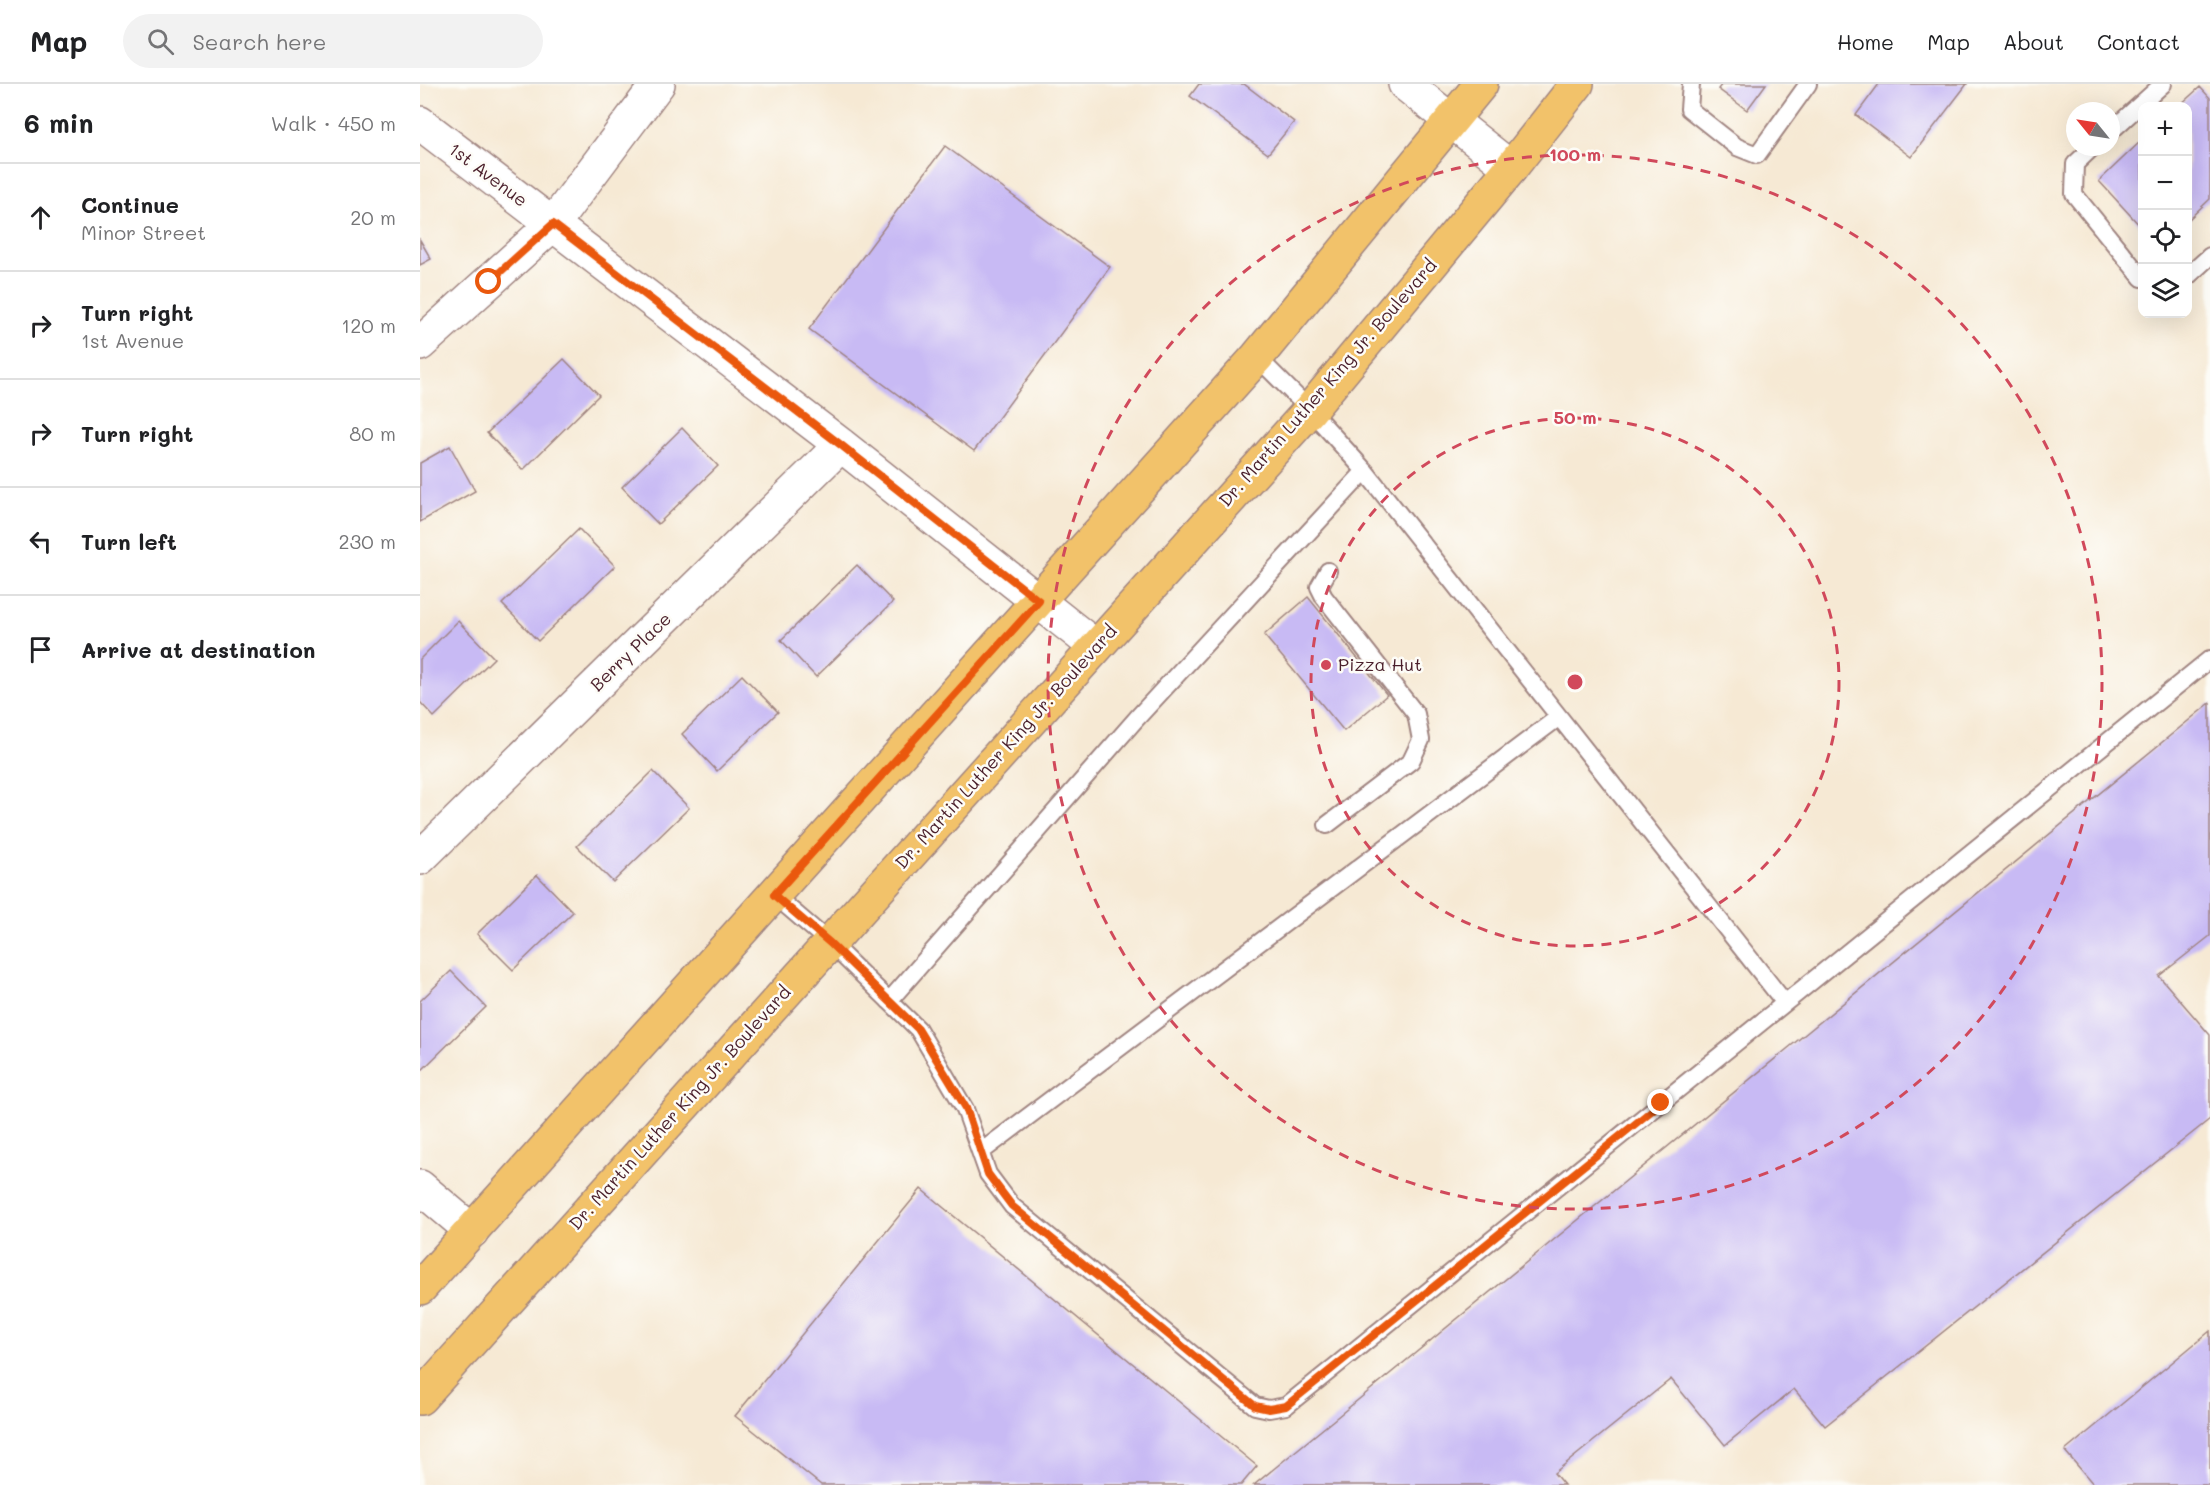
<!DOCTYPE html>
<meta charset="utf-8">
<style>
:root{--surface:#fff;--page:#f2f2f2;--text:#202124;--muted:#757577;--line:#e0e0e0}
body{margin:0;font-family:Mali,sans-serif;background:var(--page);color:var(--text)}
.controls{position:absolute;right:18px;top:18px;display:grid;overflow:hidden;border-radius:12px;box-shadow:0 6px 24px #0002}
.controls button{width:54px;height:54px;display:grid;place-items:center;padding:0;border:0;border-bottom:2px solid var(--line);background:var(--surface);color:var(--text);font:30px sans-serif}
.compass{position:absolute;left:1646px;top:18px;width:54px;height:54px;border-radius:50%;background:var(--surface);box-shadow:0 6px 24px #0002;rotate:300deg}
.stop{position:absolute;width:18px;height:18px;margin:-14px;border:4px solid #ea580c;border-radius:50%;background:#fff}
.stop.end{background:#ea580c;border-color:#fff;box-shadow:0 2px 6px #0008}
.list{margin:0;padding:0;list-style:none}
h2{display:flex;justify-content:space-between;align-items:center;height:78px;margin:0;padding:0 24px;font-size:26px}
h2 small{font-size:20px;font-weight:400;color:var(--muted)}
.list li{display:grid;grid-template-columns:39px 1fr auto;gap:18px;align-items:center;box-sizing:border-box;height:108px;padding:0 24px;border-top:2px solid var(--line)}
.list b{display:block;font-size:22px;white-space:nowrap}
.list p{margin:0;font-size:20px;white-space:nowrap;color:var(--muted)}
.list em{font-size:20px;font-style:normal;color:var(--muted)}
.icon{flex:none;width:33px;height:33px;fill:none;stroke:currentColor;stroke-width:2;stroke-linecap:round;stroke-linejoin:round}
.map{position:relative;flex:none;width:1790px;height:1401px;overflow:hidden}
header{display:flex;align-items:center;gap:36px;box-sizing:border-box;height:84px;padding:0 30px;background:var(--surface);border-bottom:2px solid var(--line)}
header strong{font-size:28px}
nav{display:flex;gap:33px;margin-inline-start:auto;font-size:21px}
.search{width:420px;height:54px;background:var(--page);display:flex;align-items:center;gap:15px;box-sizing:border-box;padding:0 21px;border-radius:33px;color:var(--muted);font-size:22px}
main{display:flex}
aside{flex:1;background:var(--surface)}
.map>svg:first-child{display:block}
</style>
<header>
<strong>Map</strong>
<div class="search"><svg class="icon" aria-label="search" viewBox="0 0 24 24"><circle cx="10" cy="10" r="6"/><path d="M15 15l6 6"/></svg>Search here</div>
<nav><a>Home</a><a>Map</a><a>About</a><a>Contact</a></nav>
</header>
<main>
<aside>
<h2>6 min<small>Walk · 450 m</small></h2>
<ul class="list">
<li><svg class="icon" aria-label="ahead" viewBox="0 0 24 24"><path d="M12 20V5M6 11l6-6 6 6"/></svg><div><b>Continue</b><p>Minor Street</p></div><em>20 m</em></li>
<li><svg class="icon" aria-label="right" viewBox="0 0 24 24"><path d="M7 20v-9h11M14 6l5 5-5 5"/></svg><div><b>Turn right</b><p>1st Avenue</p></div><em>120 m</em></li>
<li><svg class="icon" aria-label="right" viewBox="0 0 24 24"><path d="M7 20v-9h11M14 6l5 5-5 5"/></svg><div><b>Turn right</b></div><em>80 m</em></li>
<li><svg class="icon" aria-label="left" viewBox="0 0 24 24"><path d="M17 20v-9H6M10 6l-5 5 5 5"/></svg><div><b>Turn left</b></div><em>230 m</em></li>
<li><svg class="icon" aria-label="arrive" viewBox="0 0 24 24"><path d="M6 21V4h12l-3 4 3 4H6"/></svg><div><b>Arrive at destination</b></div></li>
</ul>
</aside>
<div class="map">
<svg width="1790" height="1401" viewBox="0 0 1790 1401">
<rect width="100%" height="100%" fill="#fdfcf7"/>
<filter id="ink" filterUnits="userSpaceOnUse"><feTurbulence type="fractalNoise" baseFrequency=".0167" numOctaves="2"/><feDisplacementMap in="SourceGraphic" scale="12" xChannelSelector="R" yChannelSelector="G"/><feConvolveMatrix kernelMatrix="1 2 1 2 8 2 1 2 1" color-interpolation-filters="sRGB"/></filter>
<filter id="wash" filterUnits="userSpaceOnUse"><feTurbulence type="fractalNoise" baseFrequency=".008" numOctaves="4" result="noise"/><feDisplacementMap in="SourceGraphic" scale="24" xChannelSelector="R" yChannelSelector="G"/><feGaussianBlur stdDeviation="1.35" result="paint"/><feColorMatrix in="noise" values="0 0 0 0 0 0 0 0 0 0 0 0 0 0 0 0 0 1.4 0 .05"/><feComposite in="paint" operator="in"/></filter>
<g filter="url(#wash)">
<rect width="100%" height="100%" fill="#f6e9d4"/>
<g id="blocks">
<path fill="#c8baf4" d="M779 0H824L874 38 848 70 770 12Z
M1302 0H1346L1327 26 1298 5Z
M1459 0H1547L1491 73 1436 31Z
M1780 3 1790 14V115L1768 136V22H1759Z
M1722 56V144L1679 97Z
M525 62 690 183 554 367 389 245Z
M0 156 11 175 0 181Z
M144 275 179 311 103 386 67 349Z
M262 344 298 382 238 440 202 403Z
M30 362 55 407 0 438V379Z
M159 445 195 482 118 557 82 520Z
M437 481 473 518 396 593 361 556Z
M888 513 967 611 924 647 844 551Z
M38 537 74 574 14 633 0 618V575Z
M322 591 358 628 297 687 262 650Z
M1790 619V852L1739 892 1790 951V1035L1405 1342 1374 1305 1305 1361 1251 1295 1134 1389 1144 1401H834Z
M233 687 269 724 193 798 157 762Z
M117 791 153 828 93 886 57 850Z
M31 887 66 923 0 988V917Z
M501 1105 837 1382 821 1401H401L315 1332Z
M1790 1247V1401H1674L1645 1367Z"/>
</g>
</g>
<g filter="url(#ink)">
<use href="#blocks" fill-opacity="0" stroke="#a08480" stroke-width="1.5"/>
<g fill="none" stroke-linecap="round" stroke-linejoin="round">
<defs>
<path id="lane" d="M1271 0 1269 25 1317 63 1337 71 1388 0
M1691 47 1743 0
M1673 63 1655 80 1654 110 1722 194
M1768 192 1790 172
M837 273 890 326 945 387 1365 919 1790 575
M907 741 991 677 1001 656 996 630 904 513 899 503 908 487
M354 811 410 859 498 945 545 1025 568 1090 592 1122 835 1322 849 1325 866 1322 1365 919
M469 917 717 634 945 387
M561 1068 1139 633"/>
<path id="street" d="M985 0 1091 84
M0 39 421 361 676 563
M0 260 133 140 238 0
M0 774 421 361
M0 1103 52 1147"/>
<path id="primary" d="M0 1204 837 273 1061 0
M0 1314 890 326 1091 84 1157 0"/>
</defs>
<use href="#lane" stroke="#a08480" stroke-width="20"/>
<use href="#street" stroke="#a08480" stroke-width="36"/>
<use href="#primary" stroke="#a08480" stroke-width="36"/>
<use href="#lane" stroke="#fff" stroke-width="16"/>
<use href="#street" stroke="#fff" stroke-width="33"/>
<use href="#primary" stroke="#f2c26a" stroke-width="33"/>
</g>
</g>
<g fill="none" stroke-linecap="round" stroke-linejoin="round" filter="url(#ink)">
<path stroke="#ea580c" stroke-width="8" d="M69 198 133 140 421 361 619 517 354 811 410 859 498 945 546 1024 568 1090 592 1122 835 1322 849 1325 866 1322 1241 1019"/>
</g>
<g fill="none" stroke="#d1495b" stroke-width="3" stroke-dasharray="10 8">
<circle cx="1155" cy="598" r="264"/>
<circle cx="1155" cy="598" r="527"/>
</g>
<circle fill="#d1495b" stroke="#fdfcf7" stroke-width="2" cx="906" cy="581" r="6"/>
<g text-anchor="middle" stroke-width="5" stroke-linejoin="round" paint-order="stroke">
<g font-size="18" fill="#4a1f2b" stroke="#fdfcf7">
<text transform="translate(68 91) rotate(37)" y="6">1st Avenue</text>
<text transform="translate(908 299) rotate(-49)" y="6">Dr. Martin Luther King Jr. Boulevard</text>
<text transform="translate(211 568) rotate(-44)" y="6">Berry Place</text>
<text transform="translate(586 663) rotate(-48)" y="6">Dr. Martin Luther King Jr. Boulevard</text>
<text transform="translate(260 1024) rotate(-48)" y="6">Dr. Martin Luther King Jr. Boulevard</text>
</g>
<g font-size="18" fill="#4a1f2b" stroke="#fdfcf7" text-anchor="start">
<text x="918" y="587">Pizza Hut</text>
</g>
</g>
<circle cx="1155" cy="598" r="9" fill="#d1495b" stroke="#fdfcf7" stroke-width="3"/>
<g font-size="18" text-anchor="middle" font-weight="bold" fill="#d1495b" stroke="#fdfcf7" stroke-width="5" stroke-linejoin="round" paint-order="stroke">
<text x="1155" y="77">100 m</text>
<text x="1155" y="340">50 m</text>
</g>
</svg>
<div class="controls">
<button>+</button>
<button>−</button>
<button><svg class="icon" aria-label="locate" viewBox="0 0 24 24"><circle cx="12" cy="12" r="6"/><path d="M12 2v4M12 18v4M2 12h4M18 12h4"/></svg></button>
<button><svg class="icon" aria-label="layers" viewBox="0 0 24 24"><path d="M12 4l9 5-9 5-9-5zM3 14l9 5 9-5"/></svg></button>
</div>
<svg class="compass" viewBox="-18 -18 36 36"><path d="M0-13l5 13h-10z" fill="#e53935"/><path d="M0 13l5-13h-10z" fill="#757577"/></svg>
<div class="stop" style="left:69px;top:198px"></div>
<div class="stop end" style="left:1241px;top:1019px"></div>
</div>
</main>
